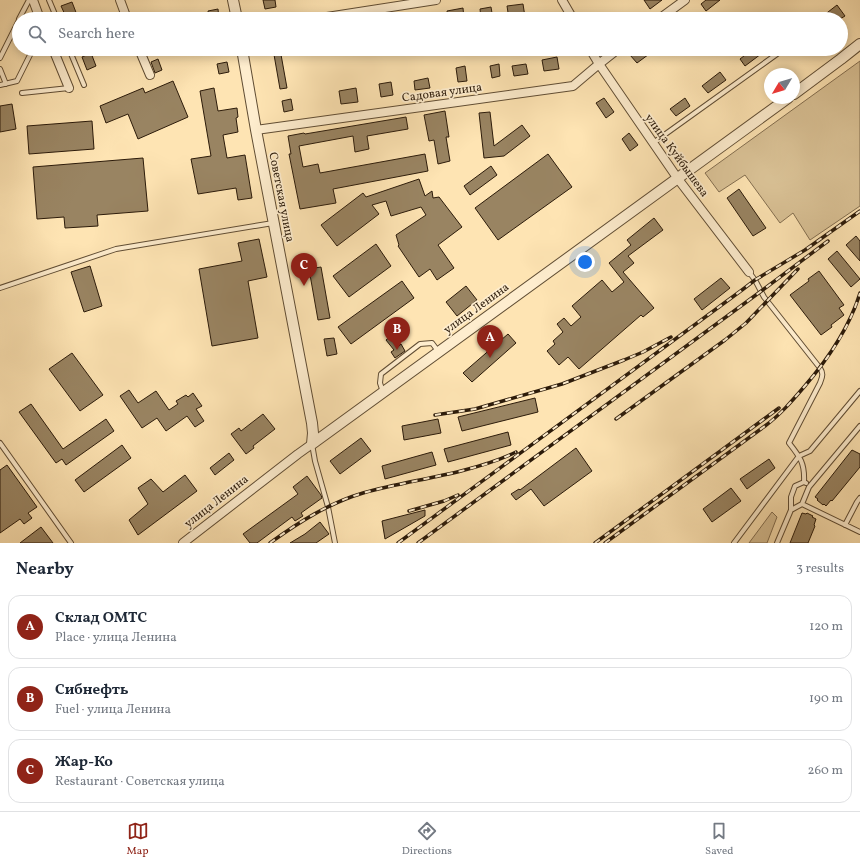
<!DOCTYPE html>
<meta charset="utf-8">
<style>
:root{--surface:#fff;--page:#f2f2f3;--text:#1f2937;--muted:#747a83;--line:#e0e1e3;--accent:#8f2418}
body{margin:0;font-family:Vollkorn,serif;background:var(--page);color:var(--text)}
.compass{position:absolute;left:764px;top:68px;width:36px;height:36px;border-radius:50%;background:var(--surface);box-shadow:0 2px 10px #0003;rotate:232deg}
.you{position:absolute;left:585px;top:262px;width:14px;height:14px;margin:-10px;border:3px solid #fff;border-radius:50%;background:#1a73e8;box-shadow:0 0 0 6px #1a73e833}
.badge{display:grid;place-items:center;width:26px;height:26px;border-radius:50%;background:var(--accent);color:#fff;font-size:13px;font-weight:700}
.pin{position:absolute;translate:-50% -33px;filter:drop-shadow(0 1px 2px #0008)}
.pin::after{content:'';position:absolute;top:21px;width:14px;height:12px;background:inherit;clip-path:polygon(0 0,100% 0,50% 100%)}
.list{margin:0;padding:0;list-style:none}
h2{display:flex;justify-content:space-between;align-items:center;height:52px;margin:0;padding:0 16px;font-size:17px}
h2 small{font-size:13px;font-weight:400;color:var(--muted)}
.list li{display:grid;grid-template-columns:26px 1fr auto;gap:12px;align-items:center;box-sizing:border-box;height:64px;margin:0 8px 8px;padding:0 8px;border:1px solid var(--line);border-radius:12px}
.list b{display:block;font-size:15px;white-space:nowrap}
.list p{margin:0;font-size:13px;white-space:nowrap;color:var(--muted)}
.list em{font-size:13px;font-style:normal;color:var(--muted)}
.icon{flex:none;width:22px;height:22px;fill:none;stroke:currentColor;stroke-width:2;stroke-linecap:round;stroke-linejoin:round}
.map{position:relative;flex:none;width:860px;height:543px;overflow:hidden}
.search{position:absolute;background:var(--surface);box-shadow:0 2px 10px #0003;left:12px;right:12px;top:12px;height:44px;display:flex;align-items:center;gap:10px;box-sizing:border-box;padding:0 14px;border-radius:22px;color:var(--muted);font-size:15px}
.sheet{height:268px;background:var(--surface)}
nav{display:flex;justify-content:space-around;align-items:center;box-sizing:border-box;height:56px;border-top:1px solid var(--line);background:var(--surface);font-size:11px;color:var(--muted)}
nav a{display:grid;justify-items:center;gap:2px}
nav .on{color:var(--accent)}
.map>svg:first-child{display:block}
</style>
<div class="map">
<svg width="860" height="543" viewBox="0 0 860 543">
<rect width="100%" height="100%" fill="#fee4b3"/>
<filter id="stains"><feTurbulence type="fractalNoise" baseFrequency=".005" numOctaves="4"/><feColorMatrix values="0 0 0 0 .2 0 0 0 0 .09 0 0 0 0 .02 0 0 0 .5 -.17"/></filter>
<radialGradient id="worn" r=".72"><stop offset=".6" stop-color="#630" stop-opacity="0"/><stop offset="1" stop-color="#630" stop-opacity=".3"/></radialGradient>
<path fill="#dac296" stroke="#836e50" d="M860 61V206L810 240 793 213 780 223 745 175 719 192 705 173Z
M772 512 777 517 767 543H749Z"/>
<path fill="#998462" stroke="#2c1b0a" d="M263 0H275L276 7 265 9Z
M644 0H662L650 9Z
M706 0H720L706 11 701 4Z
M72 2 77 15 67 19 61 6Z
M523 4 525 17 509 19 507 6Z
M837 5 845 16 840 19H819Z
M491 7 493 19H481L480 9Z
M463 8 464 19H448L447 11Z
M218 9 219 19H209L208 11Z
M144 13 146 19H132V17Z
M273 49H280L287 88 280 89Z
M638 49H656L637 63 630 55Z
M753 49H757L761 54 745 66 740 59Z
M91 53 96 66 87 70 82 57Z
M557 57 559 69 544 71 542 60Z
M158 59 162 70 155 73 151 62Z
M227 62 229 72 219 74 217 64Z
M499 64 500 76 492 78 490 66Z
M526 64 528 74 514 76 512 66Z
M465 66 467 81 458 82 456 68Z
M720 72 726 80 708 93 702 86Z
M428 78 430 88 415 90 414 81Z
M173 81 188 117 138 139 128 114 106 123 100 106 143 88 145 93Z
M391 82 393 95 381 97 379 84Z
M214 88 218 111 237 108 238 117 236 118 238 132 223 135 227 158 245 155 252 198 238 200 236 188 198 194 191 159 211 156 200 91Z
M356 88 358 102 341 104 339 91Z
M604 98 614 112 606 118 596 103Z
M685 98 690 106 676 116 670 109Z
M291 99 293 110 284 112 282 101Z
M12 104 16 129 0 132V106Z
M445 111 449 137H446L450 161 438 164 434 140 429 141 424 115Z
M490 112 494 146 522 125 530 136 504 156 484 158 479 113Z
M406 117 408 129 367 136 369 149 355 152 353 136 299 146 303 167 318 164 320 173 425 154 428 171 333 189 336 203 300 209 289 154H291L288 136 304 133 305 134Z
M92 121 94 149 29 154 27 126Z
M629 133 638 145 630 151 622 139Z
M548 154 572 187 498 240 475 208Z
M143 158 148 211 97 215 98 226 65 228 64 217 37 219 33 167Z
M491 166 497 175 470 195 464 186Z
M419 179 425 196 432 191 433 198 439 197 462 227 438 245 454 268 437 280 430 269 419 277 398 246 399 245 396 235 426 215 421 207 391 216 386 201 372 205 379 214 337 246 321 225 363 193 366 197Z
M739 189 766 228 753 236 727 198Z
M654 218 663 230 628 256 634 263 623 272 654 308 643 317 641 315 579 369 568 357 559 365 547 351 555 344 553 341 563 332 557 324 564 318 571 326 581 317 572 306 602 280 612 292 624 282 609 263 631 245 627 240Z
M856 236 860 241V261L846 245Z
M259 239 267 277 248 281 258 338 212 346 199 269 242 261 238 243Z
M376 244 391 266 349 297 333 276Z
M837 251 860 279 851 287 828 259Z
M90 266 102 306 84 312 71 272Z
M321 267 330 318 318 320 309 269Z
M819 271 844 305 839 308 844 315 831 325 832 327 821 335 790 295 809 281 808 279Z
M721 278 730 288 702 310 694 299Z
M402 281 414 298 351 344 338 327Z
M466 286 477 300 457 316 446 302Z
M508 334 516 343 472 382 463 373Z
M391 336 398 347 401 344 405 351 395 358 391 352 394 350 386 340Z
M334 338 337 354 327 356 324 339Z
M72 353 103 395 80 411 49 369Z
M129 390 138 403 156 391 169 410 178 404 176 401 186 395 188 397 193 393 202 406 196 409 204 421 195 427 187 416 166 431 157 418 142 428 120 396Z
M535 398 538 412 462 431 458 417Z
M31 404 63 449 106 419 114 431 66 465 62 459 56 463 19 412Z
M263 414 275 429 253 446 254 448 246 454 231 434 239 428 241 431Z
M438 419 441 433 404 440 402 426Z
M508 432 511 445 448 462 444 449Z
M361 438 371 451 340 474 330 461Z
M122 445 131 458 84 492 75 480Z
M576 448 592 471 544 506 531 489 516 500 511 494 519 489 520 490Z
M852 450 860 454V467L832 501 831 500 826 506 824 504 823 505 817 500 818 499 815 497Z
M432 452 436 465 385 479 382 466Z
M229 453 234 460 215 475 210 468Z
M769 459 775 468 747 489 740 479Z
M7 465 37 507 28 513 32 518 24 524 20 519 0 533V470Z
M185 475 197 491 138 535 129 520 148 504 138 488 151 479 163 492Z
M307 476 321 495 322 498 301 513 303 516 295 521 292 517 257 543H250L243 534 298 494 293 487Z
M731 488 741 501 712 522 703 509Z
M425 510V516L385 539 382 521Z
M802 513 806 514 807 513 813 516 812 517 816 519 814 525 815 526 808 543H790Z
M320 522 329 534 316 543H290L305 534Z
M41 527 53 543H20Z"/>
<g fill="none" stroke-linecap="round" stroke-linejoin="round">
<defs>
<path id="service" d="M49 0 57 19
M19 19 29 0
M69 49 84 85
M0 58 19 20
M0 69 6 84
M0 85 17 81 33 49
M22 93 69 88
M653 143 784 49
M749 272 755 280 764 297 820 368C824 374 822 377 820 383L789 443C800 457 805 463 804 482
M0 288 116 249 273 223
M383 392 380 383 381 374 420 344 432 343 438 351
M0 443 71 543
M312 444 315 461 328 507 335 543
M802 504 860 532
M791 510 802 504 809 487 860 426
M845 525 857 502 860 498
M734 543 799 456 810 451 860 391
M777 543 791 510V497L795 486 804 482 806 483"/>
<path id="minor" d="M33 0 40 19
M120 0 127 19
M562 0 573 19
M314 19 436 0
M659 19 685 0
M53 49 69 88
M139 49 150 75
M590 49 599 64 678 179 749 272
M256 130 573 86 599 64 618 49
M183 543 298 454 312 444"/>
<path id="tertiary" d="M233 0 237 19
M242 49 256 130 312 423 313 433 312 444
M794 94 841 59 860 44
M312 444 788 98"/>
</defs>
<use href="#service" stroke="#604d34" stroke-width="6"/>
<use href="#minor" stroke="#604d34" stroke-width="10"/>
<use href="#tertiary" stroke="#604d34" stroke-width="12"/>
<use href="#service" stroke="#feedce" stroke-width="4"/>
<use href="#minor" stroke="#feedce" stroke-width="8"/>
<use href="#tertiary" stroke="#feedce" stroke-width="10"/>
<defs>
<path id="rail" d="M435 415 475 409 562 384 624 360 643 352 671 337
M616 419 725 340 746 323 798 269
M409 511 444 501 458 495
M270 543C299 522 329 503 363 493 395 484 429 479 461 471 480 466 498 461 516 452
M398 543 742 290 755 280 805 250 860 211
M418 543 760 292 828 241
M595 543 779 408
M605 543 765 426C780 415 792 401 804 387 828 359 849 329 860 293"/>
</defs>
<use href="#rail" stroke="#2c1b0a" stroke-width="3.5"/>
<use href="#rail" stroke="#feedce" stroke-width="2" stroke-dasharray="6" stroke-linecap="butt"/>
</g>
<g text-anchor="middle" stroke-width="3.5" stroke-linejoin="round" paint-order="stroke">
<g font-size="12" fill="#2c1b0a" stroke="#feedce">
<text transform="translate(442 92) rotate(-8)" y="4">Садовая улица</text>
<text transform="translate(677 155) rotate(54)" y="4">улица Куйбышева</text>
<text transform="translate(282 197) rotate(79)" y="4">Советская улица</text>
<text transform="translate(476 308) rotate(-36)" y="4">улица Ленина</text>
<text transform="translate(216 501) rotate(-38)" y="4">улица Ленина</text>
</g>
</g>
<rect width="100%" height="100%" filter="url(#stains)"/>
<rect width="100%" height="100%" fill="url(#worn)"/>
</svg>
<svg class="compass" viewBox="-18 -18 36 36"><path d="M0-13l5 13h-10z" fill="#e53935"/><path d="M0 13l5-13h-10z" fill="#747a83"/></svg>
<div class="you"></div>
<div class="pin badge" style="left:490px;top:358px">A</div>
<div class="pin badge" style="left:397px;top:350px">B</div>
<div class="pin badge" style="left:304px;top:286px">C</div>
<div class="search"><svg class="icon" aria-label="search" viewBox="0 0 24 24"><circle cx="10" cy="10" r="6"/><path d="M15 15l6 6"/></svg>Search here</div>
</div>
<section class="sheet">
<h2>Nearby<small>3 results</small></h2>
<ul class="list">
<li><span class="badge">A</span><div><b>Склад ОМТС</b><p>Place · улица Ленина</p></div><em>120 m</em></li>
<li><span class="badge">B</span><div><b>Сибнефть</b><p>Fuel · улица Ленина</p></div><em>190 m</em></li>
<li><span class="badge">C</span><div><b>Жар-Ко</b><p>Restaurant · Советская улица</p></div><em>260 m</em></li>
</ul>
</section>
<nav>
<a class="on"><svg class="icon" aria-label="map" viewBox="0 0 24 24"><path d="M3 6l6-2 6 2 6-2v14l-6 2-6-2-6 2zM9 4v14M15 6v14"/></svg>Map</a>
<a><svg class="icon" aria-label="directions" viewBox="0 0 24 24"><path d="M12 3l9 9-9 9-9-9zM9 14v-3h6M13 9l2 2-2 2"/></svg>Directions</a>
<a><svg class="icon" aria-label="saved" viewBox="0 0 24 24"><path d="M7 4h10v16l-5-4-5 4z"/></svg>Saved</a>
</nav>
